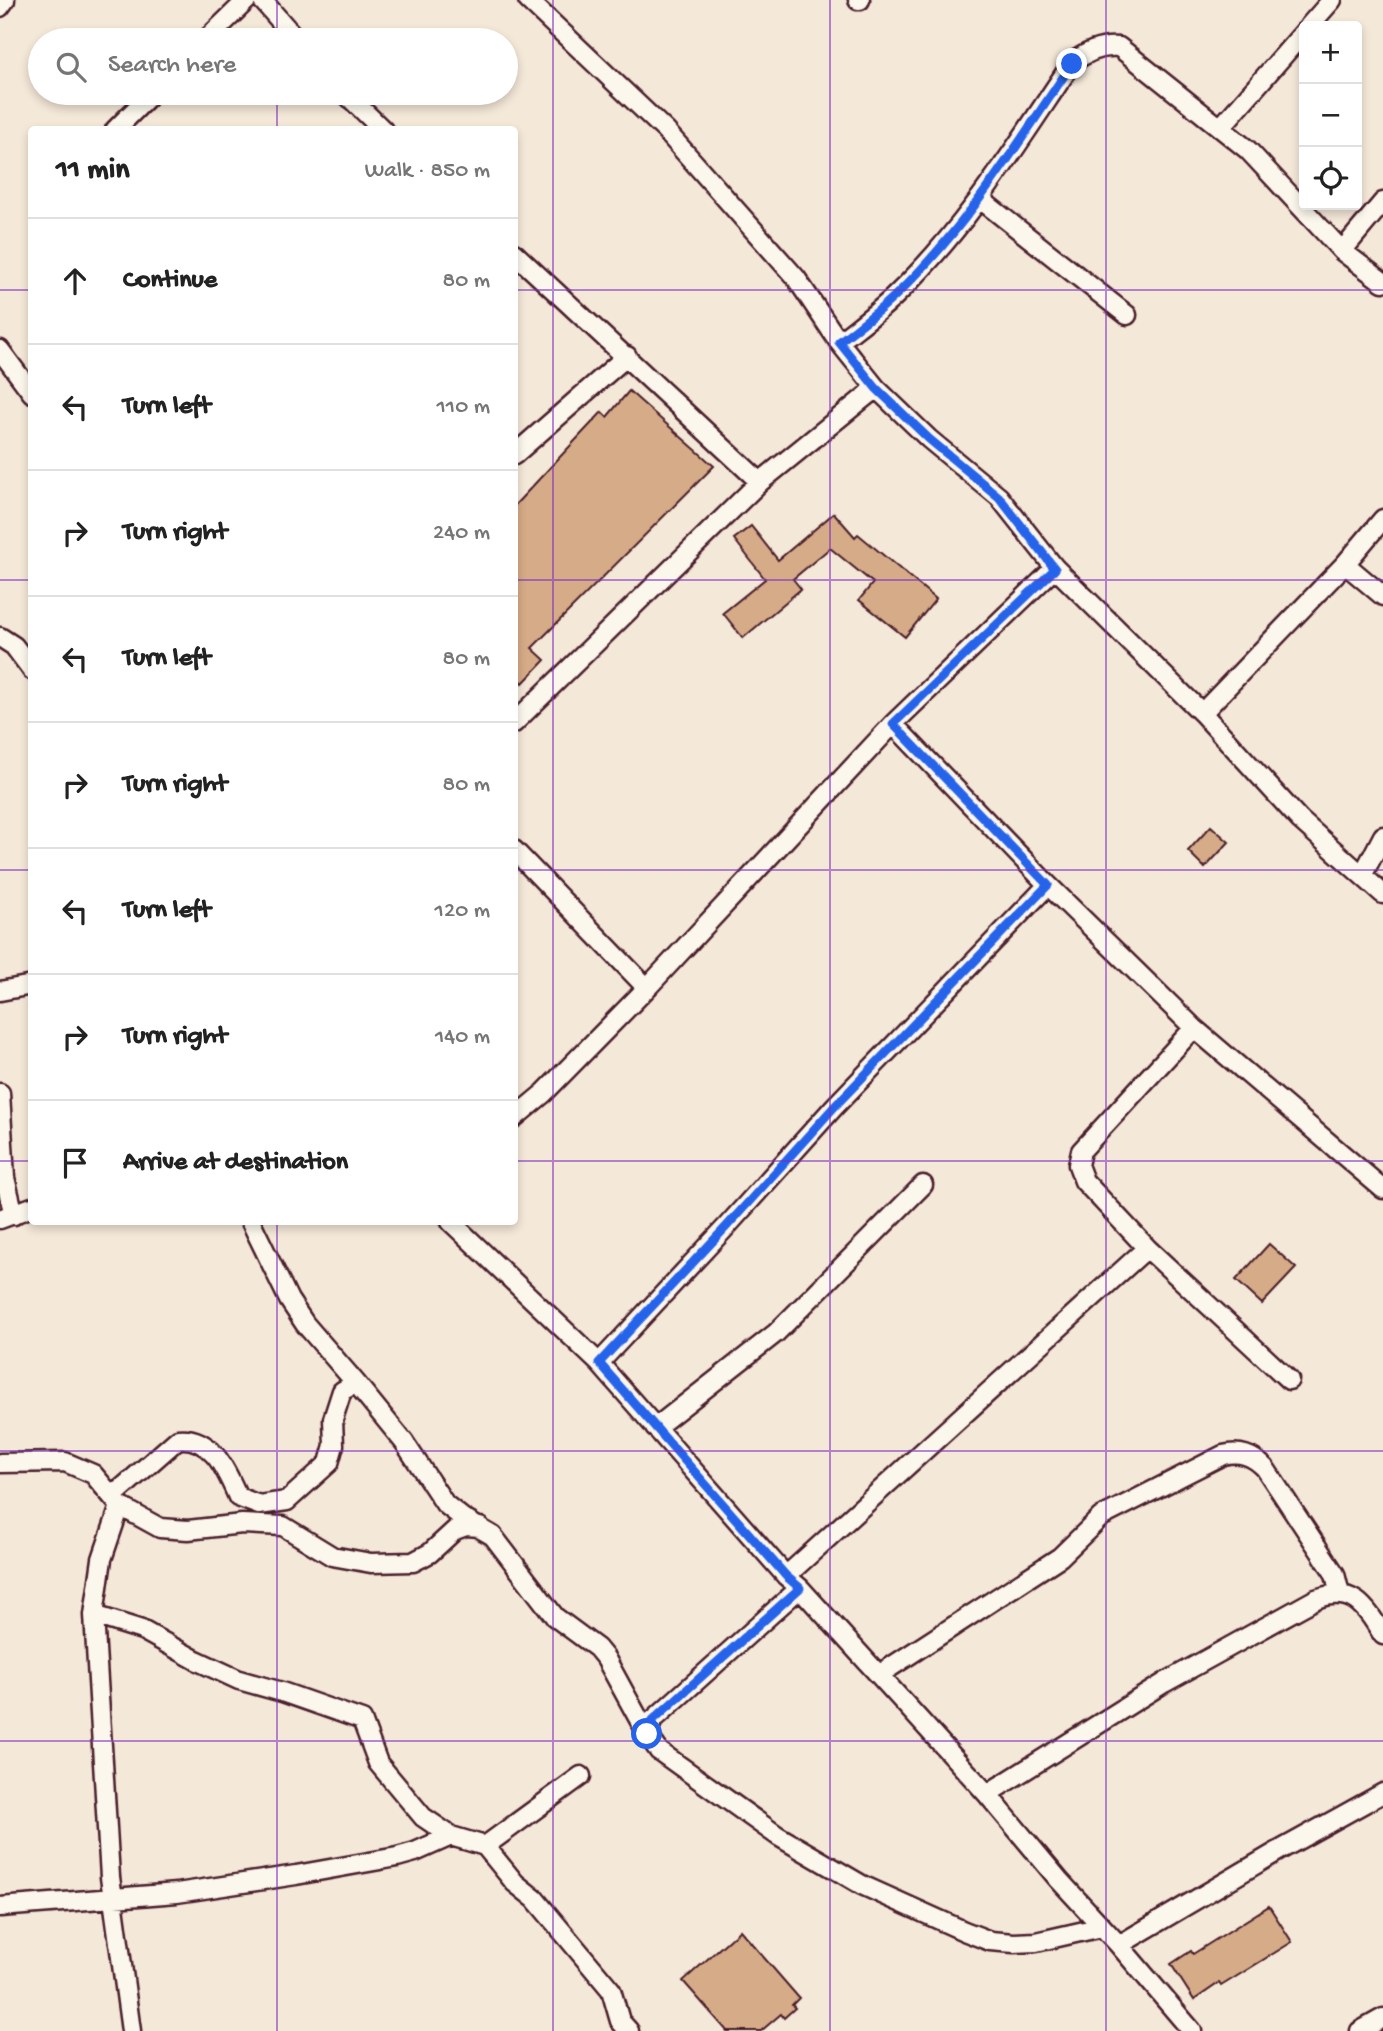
<!DOCTYPE html>
<meta charset="utf-8">
<style>
:root{--surface:#fff;--page:#f2f2f2;--text:#222;--muted:#767676;--line:#e0e0e0}
body{margin:0;font-family:"Gochi Hand",sans-serif;background:var(--page);color:var(--text)}
.controls{position:absolute;right:21px;top:21px;display:grid;overflow:hidden;border-radius:7px;box-shadow:0 4px 10px #0003}
.controls button{width:63px;height:63px;display:grid;place-items:center;padding:0;border:0;border-bottom:2px solid var(--line);background:var(--surface);color:var(--text);font:35px sans-serif}
.stop{position:absolute;width:21px;height:21px;margin:-16px;border:5px solid #2563eb;border-radius:50%;background:#fff}
.stop.end{background:#2563eb;border-color:#fff;box-shadow:0 2px 7px #0008}
.list{margin:0;padding:0;list-style:none}
h2{display:flex;justify-content:space-between;align-items:center;height:91px;margin:0;padding:0 28px;font-size:30px}
h2 small{font-size:23px;font-weight:400;color:var(--muted)}
.list li{display:grid;grid-template-columns:46px 1fr auto;gap:21px;align-items:center;box-sizing:border-box;height:126px;padding:0 28px;border-top:2px solid var(--line)}
.list b{display:block;font-size:26px;white-space:nowrap}
.list em{font-size:23px;font-style:normal;color:var(--muted)}
.icon{flex:none;width:38px;height:38px;fill:none;stroke:currentColor;stroke-width:2;stroke-linecap:round;stroke-linejoin:round}
.map{position:relative;flex:none;width:1383px;height:2031px;overflow:hidden}
.search{position:absolute;background:var(--surface);box-shadow:0 4px 10px #0003;left:28px;top:28px;width:490px;height:77px;display:flex;align-items:center;gap:18px;box-sizing:border-box;padding:0 24px;border-radius:38px;color:var(--muted);font-size:26px}
.panel{position:absolute;background:var(--surface);box-shadow:0 4px 10px #0003;left:28px;top:126px;width:490px;height:1099px;border-radius:7px}
.map>svg:first-child{display:block}
</style>
<div class="map">
<svg width="1383" height="2031" viewBox="0 0 1383 2031">
<rect width="100%" height="100%" fill="#f4e8d8"/>
<filter id="ink" filterUnits="userSpaceOnUse"><feTurbulence type="fractalNoise" baseFrequency=".0143" numOctaves="2"/><feDisplacementMap in="SourceGraphic" scale="14" xChannelSelector="R" yChannelSelector="G"/><feConvolveMatrix kernelMatrix="1 2 1 2 8 2 1 2 1" color-interpolation-filters="sRGB"/></filter>
<g filter="url(#ink)">
<path fill="#d6ab87" stroke="#4a1f2b" stroke-width="2" d="M629 391 714 466 532 648 545 660 523 683 514 674V506L602 412 607 417Z
M834 513 855 537 858 534 936 599 905 637 859 600 873 583 830 548 793 579 801 589 743 638 723 613 765 579 734 539 751 526 778 560Z
M1211 826 1229 842 1205 868 1188 851Z
M1269 1244 1296 1268 1262 1304 1236 1280Z
M1269 1906 1292 1942 1221 1986 1219 1983 1194 2000 1171 1964 1191 1951 1193 1954Z
M740 1930 799 1998 792 2005 795 2008 784 2018 781 2014 761 2031H727L683 1981Z"/>
<g fill="none" stroke-linecap="round" stroke-linejoin="round">
<defs>
<path id="minor" d="M262 0 297 40
M528 0 666 131 796 278 839 342 876 388 929 439 999 497 1055 568 1202 713 1300 820 1383 894
M858 0H860
M0 7 5 0
M1309 26 1332 0
M206 40 247 0
M345 93 383 130
M1221 127 1304 32
M115 130 152 93
M980 199 1127 315
M1342 251 1383 202
M514 253 760 482
M839 342C859 326 880 311 897 294 967 227 1018 143 1072 63 1086 52 1101 45 1119 47L1248 150 1342 251 1383 282
M0 350 32 393
M514 455 627 356
M1383 519 1345 564 1383 596
M0 637 14 646 32 670
M1202 713 1345 564
M514 723 760 482 876 388
M893 724 1048 885
M514 850 647 988
M1363 874 1383 836
M0 991 32 985
M1194 1028 1081 1151 1078 1165 1084 1181 1147 1248 1289 1380
M0 1093 5 1178 14 1215
M514 1118 544 1093 647 988 893 724 1055 568
M0 1219 32 1207
M451 1222 599 1363 786 1576 800 1588 987 1794 1059 1880 1119 1945 1192 2031
M599 1363 727 1226 835 1106 1048 885 1194 1028 1383 1189
M356 1383 404 1442 445 1504 464 1519 493 1536 555 1617 597 1648 606 1659 647 1734
M655 1428 776 1333 923 1185
M0 1463 65 1462 93 1474 120 1506 160 1528 188 1530 242 1524 283 1526 332 1556 371 1563 413 1562 430 1553 455 1530 466 1526 480 1527
M113 1496 178 1439C212 1436 226 1470 238 1497L259 1505 287 1501 329 1463 334 1445 333 1419 342 1391 356 1383 305 1324 289 1300 251 1222
M120 1506 102 1559 94 1615 110 1877 131 2031
M786 1576 1147 1248
M800 1588 653 1720 647 1734 659 1751 778 1836 862 1885 964 1931 990 1941 1014 1943 1036 1942 1102 1927
M94 1615 142 1630 196 1660 239 1680 282 1692 362 1720 378 1763 423 1817 451 1836 485 1846 515 1883 535 1899 611 1990 620 2021 629 2031
M880 1674 1060 1557 1101 1517 1223 1455C1240 1451 1252 1455 1265 1468L1335 1574 1340 1594
M987 1794 1164 1683 1316 1599C1352 1585 1365 1606 1383 1635
M485 1846 581 1776
M0 1907 177 1893 296 1875 397 1857 415 1852 451 1836
M1119 1945 1280 1850 1383 1793
M1360 2031 1383 2018"/>
</defs>
<use href="#minor" stroke="#4a1f2b" stroke-width="23"/>
<use href="#minor" stroke="#fbf7ec" stroke-width="18"/>
</g>
</g>
<g fill="none" stroke-linecap="round" stroke-linejoin="round" filter="url(#ink)">
<path stroke="#2563eb" stroke-width="9" d="M647 1734 653 1720 800 1588 786 1576 599 1363 727 1226 835 1106 1048 885 893 724 1055 569 999 497 929 439 876 388 839 342C859 326 880 311 897 294 967 227 1018 143 1072 64"/>
</g>
<path fill="none" stroke="#7b2cbf" stroke-width="2" stroke-opacity="0.55" d="M277 0V40M553 0V2031M830 0V2031M1106 0V2031M277 93V130M0 290H32M514 290H1383M0 580H32M514 580H1383M0 870H32M514 870H1383M0 1161H32M514 1161H1383M277 1222V2031M0 1451H1383M0 1741H1383"/>
</svg>
<div class="controls">
<button>+</button>
<button>−</button>
<button><svg class="icon" aria-label="locate" viewBox="0 0 24 24"><circle cx="12" cy="12" r="6"/><path d="M12 2v4M12 18v4M2 12h4M18 12h4"/></svg></button>
</div>
<div class="stop" style="left:647px;top:1734px"></div>
<div class="stop end" style="left:1072px;top:64px"></div>
<div class="search"><svg class="icon" aria-label="search" viewBox="0 0 24 24"><circle cx="10" cy="10" r="6"/><path d="M15 15l6 6"/></svg>Search here</div>
<section class="panel">
<h2>11 min<small>Walk · 850 m</small></h2>
<ul class="list">
<li><svg class="icon" aria-label="ahead" viewBox="0 0 24 24"><path d="M12 20V5M6 11l6-6 6 6"/></svg><div><b>Continue</b></div><em>80 m</em></li>
<li><svg class="icon" aria-label="left" viewBox="0 0 24 24"><path d="M17 20v-9H6M10 6l-5 5 5 5"/></svg><div><b>Turn left</b></div><em>110 m</em></li>
<li><svg class="icon" aria-label="right" viewBox="0 0 24 24"><path d="M7 20v-9h11M14 6l5 5-5 5"/></svg><div><b>Turn right</b></div><em>240 m</em></li>
<li><svg class="icon" aria-label="left" viewBox="0 0 24 24"><path d="M17 20v-9H6M10 6l-5 5 5 5"/></svg><div><b>Turn left</b></div><em>80 m</em></li>
<li><svg class="icon" aria-label="right" viewBox="0 0 24 24"><path d="M7 20v-9h11M14 6l5 5-5 5"/></svg><div><b>Turn right</b></div><em>80 m</em></li>
<li><svg class="icon" aria-label="left" viewBox="0 0 24 24"><path d="M17 20v-9H6M10 6l-5 5 5 5"/></svg><div><b>Turn left</b></div><em>120 m</em></li>
<li><svg class="icon" aria-label="right" viewBox="0 0 24 24"><path d="M7 20v-9h11M14 6l5 5-5 5"/></svg><div><b>Turn right</b></div><em>140 m</em></li>
<li><svg class="icon" aria-label="arrive" viewBox="0 0 24 24"><path d="M6 21V4h12l-3 4 3 4H6"/></svg><div><b>Arrive at destination</b></div></li>
</ul>
</section>
</div>
